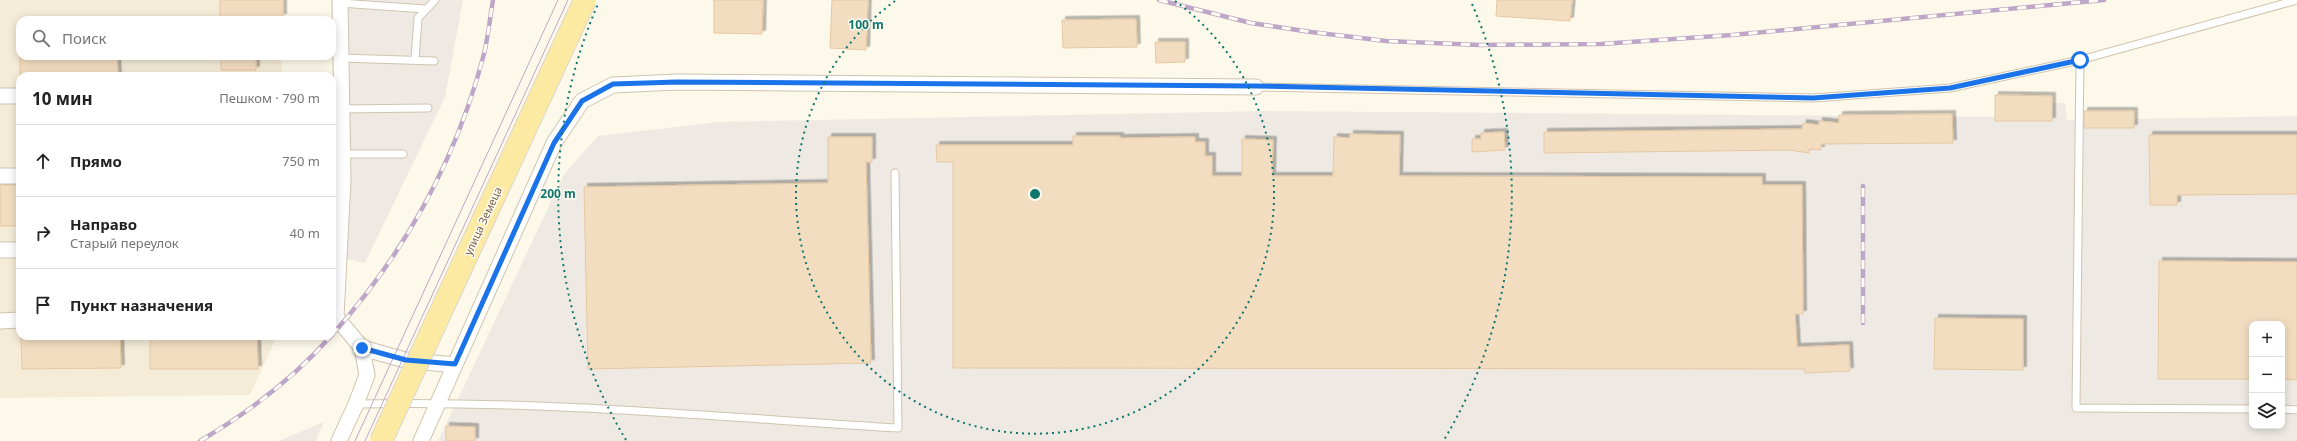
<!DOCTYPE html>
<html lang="ru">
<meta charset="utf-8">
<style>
:root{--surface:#fff;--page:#f2f2f2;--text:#222;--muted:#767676;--line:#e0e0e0}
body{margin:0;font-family:"Noto Sans",sans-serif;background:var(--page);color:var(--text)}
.controls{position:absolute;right:12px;bottom:12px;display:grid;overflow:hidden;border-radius:8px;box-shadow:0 2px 10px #0003}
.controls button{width:36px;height:36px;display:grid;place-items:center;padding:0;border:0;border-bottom:1px solid var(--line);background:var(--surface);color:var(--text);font:20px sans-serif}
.stop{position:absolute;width:12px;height:12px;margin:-9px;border:3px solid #1a73e8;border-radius:50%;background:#fff}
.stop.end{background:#1a73e8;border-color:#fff;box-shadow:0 1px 4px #0008}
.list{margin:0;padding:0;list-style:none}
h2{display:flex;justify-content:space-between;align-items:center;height:52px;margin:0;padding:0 16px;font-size:17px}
h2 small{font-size:13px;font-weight:400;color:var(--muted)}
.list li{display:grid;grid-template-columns:26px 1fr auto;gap:12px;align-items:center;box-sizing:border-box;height:72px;padding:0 16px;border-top:1px solid var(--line)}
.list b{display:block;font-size:15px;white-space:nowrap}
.list p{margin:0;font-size:13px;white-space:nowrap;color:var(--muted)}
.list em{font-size:13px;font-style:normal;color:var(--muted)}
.icon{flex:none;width:22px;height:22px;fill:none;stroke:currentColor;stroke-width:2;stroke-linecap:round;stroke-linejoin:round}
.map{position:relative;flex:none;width:2297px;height:441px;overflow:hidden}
.search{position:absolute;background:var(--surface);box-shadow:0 2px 10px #0003;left:16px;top:16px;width:320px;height:44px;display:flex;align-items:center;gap:10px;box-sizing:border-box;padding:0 14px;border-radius:12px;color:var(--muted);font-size:15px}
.panel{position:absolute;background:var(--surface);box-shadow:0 2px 10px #0003;left:16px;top:72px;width:320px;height:268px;border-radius:12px}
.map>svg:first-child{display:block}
</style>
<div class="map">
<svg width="2297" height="441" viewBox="0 0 2297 441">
<defs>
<filter id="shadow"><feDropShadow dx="3.5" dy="-3.5" stdDeviation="0" flood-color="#0004"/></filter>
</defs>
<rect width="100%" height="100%" fill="#fdf9ea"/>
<path fill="#f5ecd8" d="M0 0H277L279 20H20V56H281L282 76H20V336H277L250 395 0 398Z"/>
<path fill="#eeeae3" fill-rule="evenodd" d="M331 0H463L445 97 365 263 347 259 342 228Z
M2065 103 2067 120 2297 116V441H438L564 174 598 136 718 122 1263 111 2009 117 2008 104ZM2252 324H2282V426H2252Z
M324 422 316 441H278Z"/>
<path fill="#f3ddc1" stroke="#e7c7a1" filter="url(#shadow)" d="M220 0H283V17H255V20H220Z
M714 0H763L762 34 714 33Z
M832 0H868L866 50 830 48Z
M1497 0H1572L1570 21 1496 16Z
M1136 19 1137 47 1063 48 1062 20Z
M1155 42H1185V62L1156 63Z
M20 56H117L118 76H20Z
M221 56H256V70H221Z
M1995 95 2052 96V121H1995Z
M2084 111H2134V128H2084Z
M1952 114 1953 143 1821 144V150L1809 149V153L1790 150 1544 153V132L1802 129 1803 123 1819 125V121L1839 123V115Z
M1504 132 1505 150 1472 152V139H1481V133Z
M1350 134 1400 135 1399 176 1762 177V185H1802L1803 314H1795L1797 347 1849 345 1850 371 1805 373V369L953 368V162H937L936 145H1073V136H1120V138L1195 137V142H1205V156H1212V176H1242V139L1273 140 1272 176H1333L1334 137 1350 138Z
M2149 135H2297V194L2177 195V205H2150Z
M828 137H872V162H866L871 363 588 369 584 187 828 183Z
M0 185H20V219H17V226H0Z
M2159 261 2297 262V380L2282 379V324H2252V379H2158Z
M1935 318 2023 319V370L1934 369Z
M21 336H120L121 368 22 369Z
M150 336H257L258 369H150Z
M446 426 475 427V441H446Z"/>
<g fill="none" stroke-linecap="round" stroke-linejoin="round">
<defs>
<path id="service" d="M340 3 425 9
M341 58 434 61
M415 60 418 18 435 0
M2080 60 2076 408 2252 409
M1256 87 1813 98 1950 88 2080 60 2297 0
M341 109 428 108
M342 154H403
M356 404C537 400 718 417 898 428L895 173
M2282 409 2297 410"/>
<path id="minor" d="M0 96H20
M0 176H20
M0 250H20
M332 317H336L362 348 405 360 455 365
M336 317 343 180 340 0
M0 321 20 320
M339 441 356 404 367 375 362 348
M421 441 554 143 582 101 613 85 677 82 1256 87"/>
</defs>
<use href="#service" stroke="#d1c3ae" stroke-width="9"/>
<use href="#minor" stroke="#d1c3ae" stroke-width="17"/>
<use href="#service" stroke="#fff" stroke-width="7"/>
<use href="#minor" stroke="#fff" stroke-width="15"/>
<path stroke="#bea6c9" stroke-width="1" d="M355 441 558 0
M365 441 568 0"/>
<defs>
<path id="rail" d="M1159 0 1251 23 1311 32 1386 41 1480 45 1601 44 1732 35 2104 0
M1863 323V186
M332 335C405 253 456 161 484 54 488 37 490 18 493 0
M200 441C249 412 293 379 331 336"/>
</defs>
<use href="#rail" stroke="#bea6c9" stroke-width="4.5"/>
<use href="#rail" stroke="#fffcf1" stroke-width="3" stroke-dasharray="9" stroke-linecap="butt"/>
<defs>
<path id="primary-bridge" d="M381 441 585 0"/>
</defs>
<use href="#primary-bridge" stroke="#dcd6d0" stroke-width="24" stroke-linecap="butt"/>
<use href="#primary-bridge" stroke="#fce9a2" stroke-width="22"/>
</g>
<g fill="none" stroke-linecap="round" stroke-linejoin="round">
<path stroke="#1a73e8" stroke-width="5" d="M362 348 406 360 455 364 554 143 582 101 613 84 677 82 1256 86 1813 98 1950 88 2080 60"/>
</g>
<g fill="none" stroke="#0f766e" stroke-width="2" stroke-dasharray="2 4">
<path d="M1175 1A239 239 0 1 1 895 1"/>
<path d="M626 440A477 477 0 0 1 598 4M1472 4A477 477 0 0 1 1444 440"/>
</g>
<g text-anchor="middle" stroke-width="3" stroke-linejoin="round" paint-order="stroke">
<g font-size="11" fill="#7a634c" stroke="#fffcf1">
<text transform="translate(483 221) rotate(-65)" y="4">улица Земеца</text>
</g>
</g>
<circle cx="1035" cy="194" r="6" fill="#0f766e" stroke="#fffcf1" stroke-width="2"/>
<g font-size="12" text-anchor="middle" font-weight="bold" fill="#0f766e" stroke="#fffcf1" stroke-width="3" stroke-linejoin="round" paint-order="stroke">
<text x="866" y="29">100 m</text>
<text x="558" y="198">200 m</text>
</g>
</svg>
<div class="controls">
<button>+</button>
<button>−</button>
<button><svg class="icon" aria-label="layers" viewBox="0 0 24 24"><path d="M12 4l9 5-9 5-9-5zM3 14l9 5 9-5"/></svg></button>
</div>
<div class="stop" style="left:2080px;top:60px"></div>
<div class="stop end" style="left:362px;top:348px"></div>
<div class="search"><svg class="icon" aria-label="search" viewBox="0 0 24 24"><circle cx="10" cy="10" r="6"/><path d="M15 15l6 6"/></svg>Поиск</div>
<section class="panel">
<h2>10 мин<small>Пешком · 790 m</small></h2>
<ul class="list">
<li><svg class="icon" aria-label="ahead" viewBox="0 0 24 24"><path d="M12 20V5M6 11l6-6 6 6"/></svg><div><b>Прямо</b></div><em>750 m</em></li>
<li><svg class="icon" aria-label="right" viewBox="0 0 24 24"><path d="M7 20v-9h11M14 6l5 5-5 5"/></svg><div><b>Направо</b><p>Старый переулок</p></div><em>40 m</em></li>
<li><svg class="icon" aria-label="arrive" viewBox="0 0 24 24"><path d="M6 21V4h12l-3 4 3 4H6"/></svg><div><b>Пункт назначения</b></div></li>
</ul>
</section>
</div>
